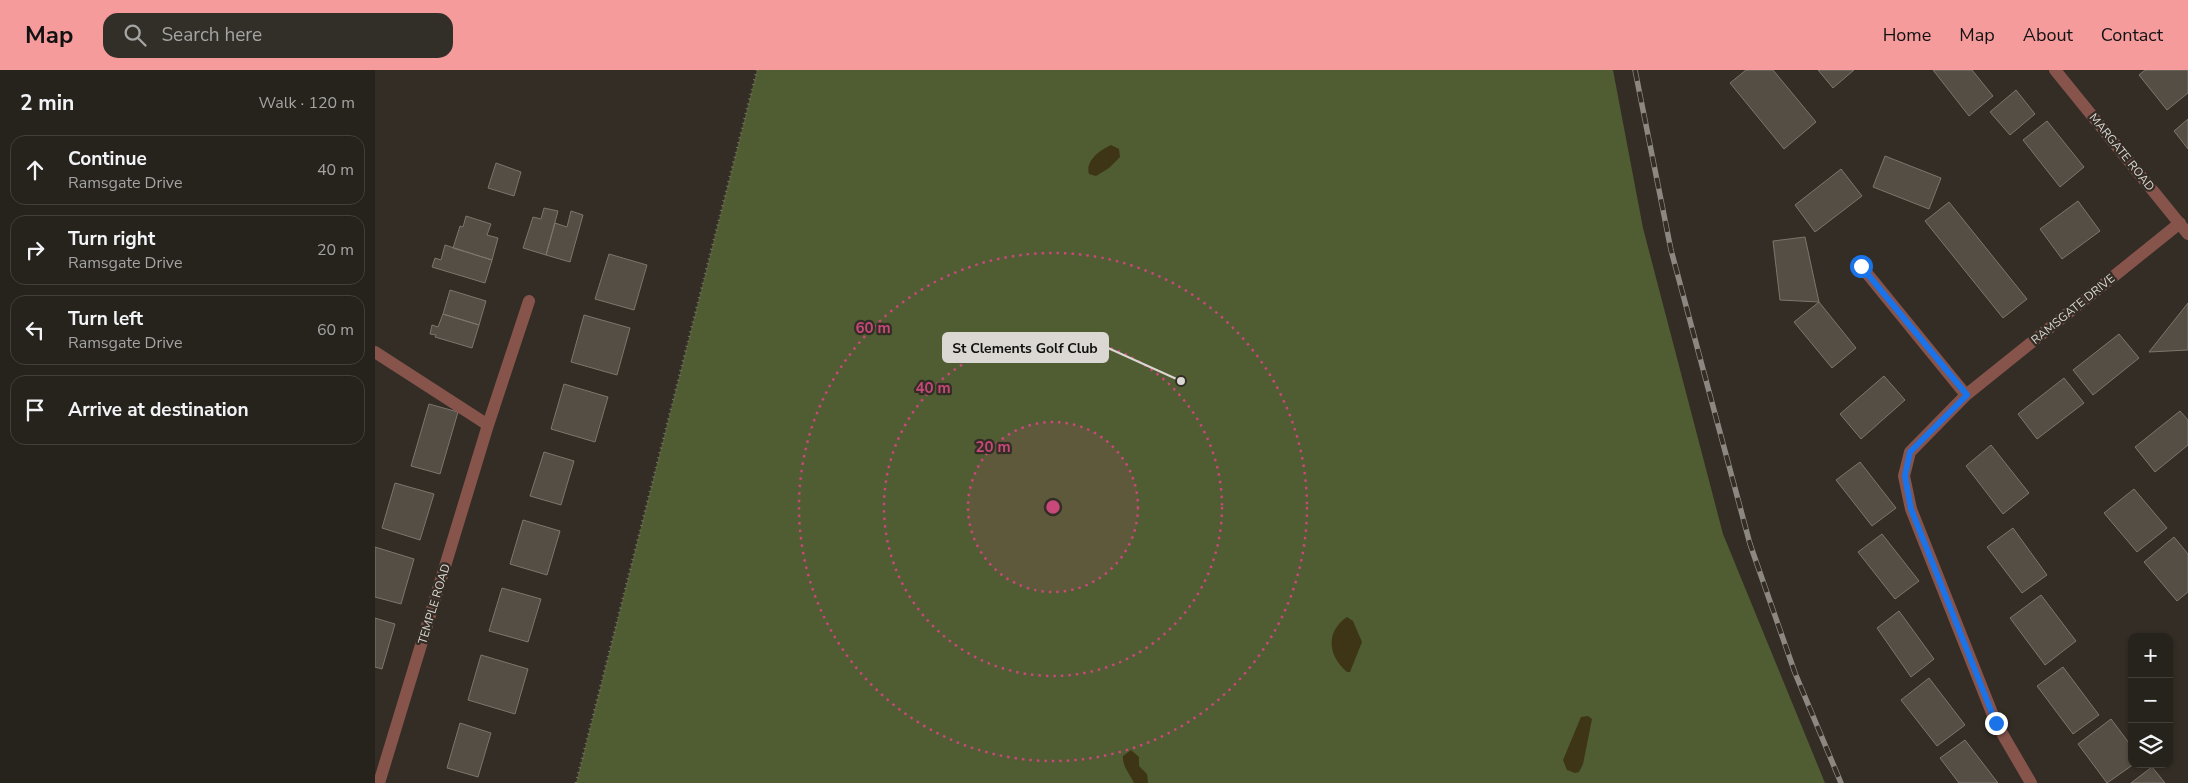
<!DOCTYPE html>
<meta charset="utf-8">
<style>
:root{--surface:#26221c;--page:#322f29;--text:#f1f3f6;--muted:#a4a4a3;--line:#423f3b;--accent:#f59b9c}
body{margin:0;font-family:"Nunito Sans",sans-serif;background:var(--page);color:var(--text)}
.controls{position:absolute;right:15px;bottom:15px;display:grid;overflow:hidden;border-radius:10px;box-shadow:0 1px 4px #0004}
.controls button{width:45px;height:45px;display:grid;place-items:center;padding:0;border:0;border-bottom:1px solid var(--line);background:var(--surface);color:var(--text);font:25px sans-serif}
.stop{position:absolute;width:15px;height:15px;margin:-11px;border:4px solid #1a73e8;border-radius:50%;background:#fff}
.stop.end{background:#1a73e8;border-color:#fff;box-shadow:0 1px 5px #0008}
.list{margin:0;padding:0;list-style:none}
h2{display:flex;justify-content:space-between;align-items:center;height:65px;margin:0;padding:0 20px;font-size:21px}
h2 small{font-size:16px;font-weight:400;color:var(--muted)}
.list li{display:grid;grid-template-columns:32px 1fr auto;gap:15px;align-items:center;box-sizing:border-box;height:70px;margin:0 10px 10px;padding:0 10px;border:1px solid var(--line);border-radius:15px}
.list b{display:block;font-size:19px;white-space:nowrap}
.list p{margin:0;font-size:16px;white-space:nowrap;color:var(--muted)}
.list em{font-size:16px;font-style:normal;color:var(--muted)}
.icon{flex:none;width:28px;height:28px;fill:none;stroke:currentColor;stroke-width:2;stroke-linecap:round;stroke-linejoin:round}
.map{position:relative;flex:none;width:1813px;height:713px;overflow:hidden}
header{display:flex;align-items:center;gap:30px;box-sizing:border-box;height:70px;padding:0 25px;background:var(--accent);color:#111}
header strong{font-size:24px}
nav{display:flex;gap:28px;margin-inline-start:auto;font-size:18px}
.search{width:350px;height:45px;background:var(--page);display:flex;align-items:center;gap:12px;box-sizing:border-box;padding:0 18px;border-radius:15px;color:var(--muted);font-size:19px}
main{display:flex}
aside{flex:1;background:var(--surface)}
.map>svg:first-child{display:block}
</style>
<header>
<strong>Map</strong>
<div class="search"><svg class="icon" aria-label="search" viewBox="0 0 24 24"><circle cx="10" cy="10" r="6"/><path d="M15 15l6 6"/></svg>Search here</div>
<nav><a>Home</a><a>Map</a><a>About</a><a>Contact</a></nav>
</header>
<main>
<aside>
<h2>2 min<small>Walk · 120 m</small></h2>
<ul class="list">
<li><svg class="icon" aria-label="ahead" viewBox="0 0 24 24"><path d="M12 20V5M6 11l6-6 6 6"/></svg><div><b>Continue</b><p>Ramsgate Drive</p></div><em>40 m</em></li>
<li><svg class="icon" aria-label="right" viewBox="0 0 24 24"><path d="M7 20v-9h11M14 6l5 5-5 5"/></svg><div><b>Turn right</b><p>Ramsgate Drive</p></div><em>20 m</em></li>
<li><svg class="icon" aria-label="left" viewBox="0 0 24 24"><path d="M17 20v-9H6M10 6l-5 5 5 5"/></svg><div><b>Turn left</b><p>Ramsgate Drive</p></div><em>60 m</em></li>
<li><svg class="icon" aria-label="arrive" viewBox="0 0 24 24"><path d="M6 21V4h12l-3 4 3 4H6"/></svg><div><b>Arrive at destination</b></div></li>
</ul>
</aside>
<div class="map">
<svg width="1813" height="713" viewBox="0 0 1813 713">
<rect width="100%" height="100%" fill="#332d25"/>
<path fill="#505c31" d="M382 0H1238L1268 158 1348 464 1450 713H201Z"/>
<path fill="#3d3515" d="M736 75 744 79 745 87 734 98 721 106 714 104C710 91 725 80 736 75Z
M972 547 978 551 987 572 975 602H972C953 586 950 562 972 547Z
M1213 646 1217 649 1208 694 1204 702 1200 703 1192 700 1188 690 1206 647Z
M756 680 764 687V696L772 704 773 713H759C755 704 747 696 748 686Z"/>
<path fill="#554e45" stroke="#7d766d" d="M1371 0H1398L1441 52 1409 79 1355 13Z
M1443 0H1479L1458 18Z
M1558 0H1597L1618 26 1594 46Z
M1770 0H1813V23L1792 40 1764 5Z
M1641 20 1660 44 1635 65 1615 42Z
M1813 49V79L1799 61Z
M1672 51 1709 97 1685 117 1648 70Z
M1510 86 1566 108 1554 139 1498 117Z
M121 93 146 102 139 126 113 118Z
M1466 99 1487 126 1440 162 1420 135Z
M1703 131 1725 161 1687 189 1665 159Z
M1574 132 1652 229 1628 248 1550 151Z
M169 138 183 141 171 185 148 178 158 147 166 149Z
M196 141 208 145 195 192 171 185 180 153 192 157Z
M91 146 116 154 112 165 123 168 117 190 78 178 85 156 88 157Z
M1430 167 1444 232 1405 230 1398 171Z
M70 175 117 190 110 213 57 197 60 188 66 190Z
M234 184 272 195 259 240 220 229Z
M75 220 111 231 104 255 68 244Z
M1444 232 1481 278 1457 298 1419 252Z
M1813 233V280L1774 282Z
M68 244 104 255 97 278 60 267 61 265 55 264 57 255 63 257Z
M209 245 255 258 242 305 196 292Z
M1744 264 1764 288 1718 325 1698 300Z
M1509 306 1530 330 1486 369 1465 344Z
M1689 308 1709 333 1662 369 1643 344Z
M189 314 233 327 220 372 176 359Z
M54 334 83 342 65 404 36 396Z
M1805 341 1813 350V375L1780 402 1760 377Z
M1616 375 1654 423 1628 444 1591 396Z
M169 382 199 391 186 435 155 426Z
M1485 392 1521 438 1497 456 1461 410Z
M20 413 59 424 45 470 7 458Z
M1759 419 1792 458 1762 482 1729 443Z
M148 450 185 461 172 505 135 494Z
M1638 458 1672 505 1647 523 1612 477Z
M1507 464 1544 511 1520 529 1483 482Z
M1799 467 1813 484V522L1802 531 1769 492Z
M0 477 39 489 26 534 0 527Z
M127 518 166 529 153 572 114 561Z
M1666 525 1701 571 1670 595 1635 548Z
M1524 541 1559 589 1536 607 1502 558Z
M0 548 20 554 7 599 0 597Z
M106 585 153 599 140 644 93 630Z
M1688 597 1724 645 1698 664 1662 616Z
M1554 608 1590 655 1562 676 1526 630Z
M1736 649 1757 677V694H1759L1732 713 1703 674Z
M85 653 116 663 103 707 72 698Z
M1590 670 1623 713H1584L1565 688Z
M1777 697 1790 713H1756Z"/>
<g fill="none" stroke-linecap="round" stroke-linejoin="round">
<path stroke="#757069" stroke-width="3" stroke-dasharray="1 4" stroke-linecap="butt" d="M201 713 382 0"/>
<path stroke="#87544c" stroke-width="12" d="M1680 0 1813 164
M1486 196 1591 325
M0 282 113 355 4 713
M113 355 154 231
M1656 713 1621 653 1536 439 1529 406 1535 382 1591 325 1805 153"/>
<defs>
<path id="rail" d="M1260 0 1296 180 1375 474 1420 603 1466 713"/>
</defs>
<use href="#rail" stroke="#8c8781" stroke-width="5.5"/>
<use href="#rail" stroke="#332d25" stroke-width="4" stroke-dasharray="11" stroke-linecap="butt"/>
</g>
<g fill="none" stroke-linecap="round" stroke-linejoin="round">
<path stroke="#1a73e8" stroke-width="6" d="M1486 196 1592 325 1535 382 1530 406 1536 439 1621 653"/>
</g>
<circle cx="678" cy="437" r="85" fill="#c84879" fill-opacity=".12"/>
<g fill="none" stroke="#c84879" stroke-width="2.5" stroke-dasharray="2.5 5">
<circle cx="678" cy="437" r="85"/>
<circle cx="678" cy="437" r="169"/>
<circle cx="678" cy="437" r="254"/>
</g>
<g text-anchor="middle" stroke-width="4.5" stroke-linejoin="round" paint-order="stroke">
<g font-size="12" fill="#dbd7d2" stroke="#332d25">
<text transform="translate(1747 82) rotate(51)" y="4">MARGATE ROAD</text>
<text transform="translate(1698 239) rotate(-39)" y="4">RAMSGATE DRIVE</text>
<text transform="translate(59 534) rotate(-73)" y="4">TEMPLE ROAD</text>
</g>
</g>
<circle cx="678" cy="437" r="8" fill="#c84879" stroke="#332d25" stroke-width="2.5"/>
<g font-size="15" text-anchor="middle" font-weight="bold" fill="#c84879" stroke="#332d25" stroke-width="4.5" stroke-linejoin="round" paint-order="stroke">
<text x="498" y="263">60 m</text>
<text x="558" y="323">40 m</text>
<text x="618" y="382">20 m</text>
</g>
<path fill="none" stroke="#dbd7d2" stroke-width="2" d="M806 311L733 278"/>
<circle fill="#dbd7d2" stroke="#332d25" stroke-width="2" cx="806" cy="311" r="5"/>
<rect fill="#dbd7d2" stroke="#dbd7d2" stroke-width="2" x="568" y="263" width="165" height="29" rx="5"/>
<g font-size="14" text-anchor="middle" font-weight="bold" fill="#111">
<text x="650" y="283">St Clements Golf Club</text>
</g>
</svg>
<div class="controls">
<button>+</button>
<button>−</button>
<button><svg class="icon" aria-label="layers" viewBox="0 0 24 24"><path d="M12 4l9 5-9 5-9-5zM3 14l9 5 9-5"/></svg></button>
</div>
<div class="stop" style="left:1486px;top:196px"></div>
<div class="stop end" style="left:1621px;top:653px"></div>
</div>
</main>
